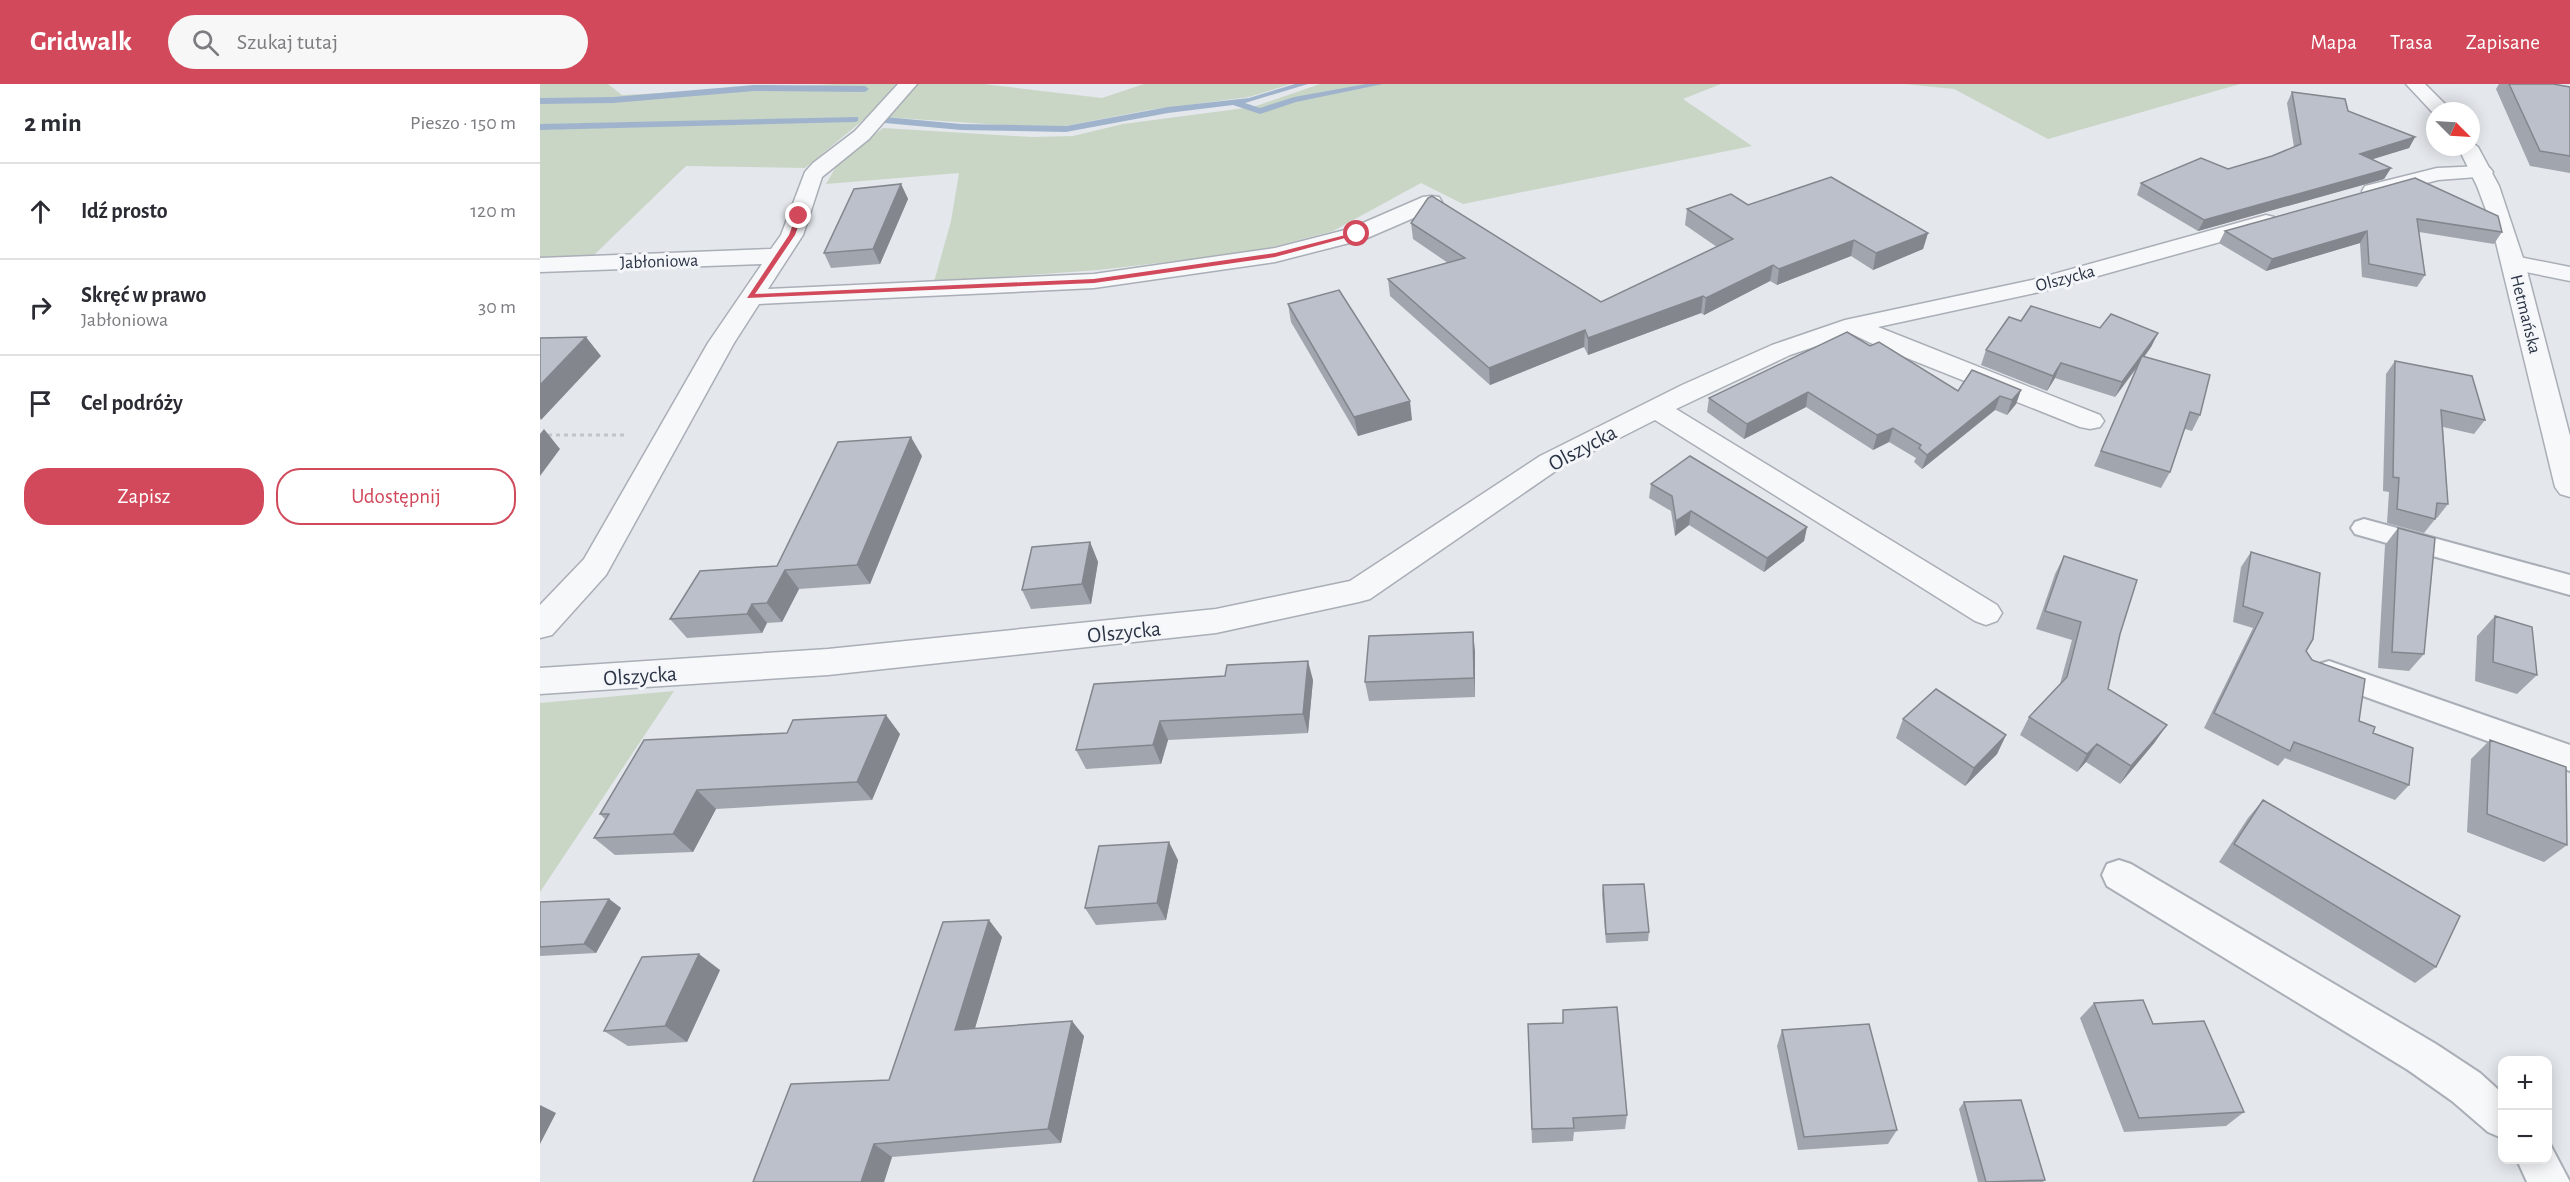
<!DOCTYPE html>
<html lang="pl">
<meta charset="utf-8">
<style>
:root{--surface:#fff;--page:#f7f7f7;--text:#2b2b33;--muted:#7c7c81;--line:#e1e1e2;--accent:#d1495b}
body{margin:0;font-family:"Alegreya Sans",sans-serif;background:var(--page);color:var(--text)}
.controls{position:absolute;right:18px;bottom:18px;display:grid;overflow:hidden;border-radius:12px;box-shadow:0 3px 15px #0003}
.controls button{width:54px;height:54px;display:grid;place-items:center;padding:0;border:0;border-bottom:2px solid var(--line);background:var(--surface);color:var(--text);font:30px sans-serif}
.compass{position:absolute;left:1886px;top:18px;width:54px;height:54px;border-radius:50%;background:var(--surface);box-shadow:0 3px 15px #0003;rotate:114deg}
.stop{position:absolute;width:18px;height:18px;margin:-14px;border:4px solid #d1495b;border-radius:50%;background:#fff}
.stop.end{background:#d1495b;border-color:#fff;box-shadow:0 2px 6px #0008}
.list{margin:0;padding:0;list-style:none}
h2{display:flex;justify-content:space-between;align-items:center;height:78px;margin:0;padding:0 24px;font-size:26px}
h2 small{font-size:20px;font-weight:400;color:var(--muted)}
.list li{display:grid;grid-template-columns:39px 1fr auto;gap:18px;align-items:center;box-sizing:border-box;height:96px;padding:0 24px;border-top:2px solid var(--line)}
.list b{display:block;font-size:22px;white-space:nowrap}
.list p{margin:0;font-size:20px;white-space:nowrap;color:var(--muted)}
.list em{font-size:20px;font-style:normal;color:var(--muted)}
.actions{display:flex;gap:12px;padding:18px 24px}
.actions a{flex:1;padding:14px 0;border:2px solid var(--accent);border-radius:24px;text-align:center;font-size:21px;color:var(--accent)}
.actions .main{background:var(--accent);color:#fff}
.icon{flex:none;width:33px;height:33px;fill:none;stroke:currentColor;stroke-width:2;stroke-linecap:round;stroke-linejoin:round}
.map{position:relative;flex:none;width:2030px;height:1098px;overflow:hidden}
header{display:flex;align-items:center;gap:36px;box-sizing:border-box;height:84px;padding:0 30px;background:var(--accent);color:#fff}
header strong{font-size:28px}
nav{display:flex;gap:33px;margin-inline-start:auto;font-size:21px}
.search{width:420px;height:54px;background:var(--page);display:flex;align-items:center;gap:15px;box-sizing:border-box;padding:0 21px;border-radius:33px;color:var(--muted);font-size:22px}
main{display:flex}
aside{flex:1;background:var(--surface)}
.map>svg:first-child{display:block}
</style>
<header>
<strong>Gridwalk</strong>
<div class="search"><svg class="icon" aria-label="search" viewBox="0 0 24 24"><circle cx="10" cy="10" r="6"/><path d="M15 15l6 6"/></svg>Szukaj tutaj</div>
<nav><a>Mapa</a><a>Trasa</a><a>Zapisane</a></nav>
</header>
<main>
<aside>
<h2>2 min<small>Pieszo · 150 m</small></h2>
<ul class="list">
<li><svg class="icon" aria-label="ahead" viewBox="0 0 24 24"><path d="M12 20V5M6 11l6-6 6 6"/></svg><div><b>Idź prosto</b></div><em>120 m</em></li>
<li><svg class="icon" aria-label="right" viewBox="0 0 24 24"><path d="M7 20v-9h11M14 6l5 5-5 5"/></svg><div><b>Skręć w prawo</b><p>Jabłoniowa</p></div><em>30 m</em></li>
<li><svg class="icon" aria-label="arrive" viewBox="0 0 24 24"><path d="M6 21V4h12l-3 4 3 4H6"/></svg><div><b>Cel podróży</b></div></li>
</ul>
<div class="actions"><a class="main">Zapisz</a><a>Udostępnij</a></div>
</aside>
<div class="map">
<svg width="2030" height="1098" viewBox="0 0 2030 1098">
<rect width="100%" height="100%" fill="#e4e7ec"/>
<path fill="#c9d6c5" d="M0 0H68L82 11 297 0H356L328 32 265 84 146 82 54 171 0 175Z
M376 0H443L562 14 604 0H751L709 13 609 26 520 43 461 41 343 33Z
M780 0H1181L1143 15 1212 62 923 120 881 99 793 147 714 168 558 186 394 198 411 137 419 89 286 100 297 81 343 44 492 53 533 52 583 40 713 23Z
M1364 0H1700L1508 55 1414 5Z
M134 607 0 808V619Z"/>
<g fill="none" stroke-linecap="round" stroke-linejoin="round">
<path fill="#9fb4cc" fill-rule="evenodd" d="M755 0H768L705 19 720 24 754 13 826 0H843L756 18 720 30 693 21 628 29 526 48 421 46 345 39 341 36 345 33 421 40 526 42 628 23 709 14Z
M214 1 325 2 329 5 325 8 214 7 73 19 0 20V14L73 13Z
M318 33V37L315 38 0 46V40Z"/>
<defs>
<path id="service" d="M1824 435 2030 491V511L1815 450 1811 444 1815 438Z
M1789 577 2030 661V687L1779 596 1774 588 1779 580Z
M1579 776 1591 780 1896 960 1940 989 1962 1009V1054L1948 1048 1912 1017 1868 986 1567 802 1562 791 1567 780Z
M2008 1060 2011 1062 2030 1098H1987L1977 1076H2008Z"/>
<path id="minor" d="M358 0H377L329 55 282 93 263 151 228 205 554 190 735 164 809 145 883 113 891 112 899 113 902 118 899 123 825 155 735 178 554 204 219 220 194 259 66 491 12 551 0 554V521L44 475 168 259 222 180 0 188V174L231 165 241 151 265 88 273 79 315 47Z
M1943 82 1950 84 1953 88 1950 92 1898 96 1833 113 1825 112 1822 107 1825 102 1897 84Z
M1726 131 1734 133 1737 138 1734 143 1504 207 1338 243 1560 331 1564 337 1560 343 1550 345 1540 343 1337 262 1312 250 1250 271 1136 325 1457 521 1462 529 1457 537 1446 541 1435 537 1115 336 1020 384 830 515 819 518 676 549 288 591 0 610V584L288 565 676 525 810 497 1000 372 1142 301 1232 261 1305 236 1492 196Z
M1974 172 2030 183V197L1966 184 1962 179 1966 174Z"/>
<path id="tertiary" d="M1866 0H1885L1912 27H1895V31Z
M1931 58 1938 63 1959 102 1986 183 2030 352V413L2020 410 2015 403 1952 142 1937 102 1918 63H1931Z"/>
</defs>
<use href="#service" stroke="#a9aeb7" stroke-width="4"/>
<use href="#minor" stroke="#a9aeb7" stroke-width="3"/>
<use href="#tertiary" stroke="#a9aeb7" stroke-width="3"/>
<path stroke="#c2c5cb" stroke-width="3" stroke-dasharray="4 4" stroke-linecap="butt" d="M0 351H87"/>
<use href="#service" fill="#f7f8fa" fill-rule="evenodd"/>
<use href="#minor" fill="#f7f8fa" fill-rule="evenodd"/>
<use href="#tertiary" fill="#f7f8fa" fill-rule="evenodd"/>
</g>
<path fill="#a1a5ae" d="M1959 0H2013L2030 3V89L1990 82 1956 5Z
M1752 8 1808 27 1875 53 1869 64 1832 75 1851 84 1844 95 1658 147 1597 111 1601 99 1688 85 1732 72 1754 63 1747 19Z
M1875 94 1962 148 1954 160 1879 148 1885 191 1877 203 1822 193 1820 159 1726 187 1679 159 1685 147Z
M361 100 368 115 340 180 291 184 284 169Z
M1208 121 1388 149 1383 165 1333 186 1311 172 1237 201 1230 197 1164 231 1161 229 1048 271 1044 263 950 301 850 212 848 195 908 179 873 155 871 139 1061 218 1177 163 1145 141 1147 125Z
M748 220 872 336 818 352 751 238Z
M1481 237 1618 249 1611 263 1604 273 1660 331 1652 347 1645 345 1630 388 1621 404 1554 382 1596 285 1575 313 1515 294 1507 307 1441 281 1446 266Z
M1330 262 1418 307 1481 306 1476 320 1467 331 1455 326 1382 385 1374 378 1376 374 1349 358 1333 366 1266 323 1204 355 1167 328 1169 314Z
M1855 277 1945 336 1934 350 1903 343 1908 420 1897 434H1896L1884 449 1847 439 1849 408 1843 407 1846 290Z
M382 372 330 500 259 505 242 538 227 539 222 549 147 554 130 535 237 482Z
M1111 400 1267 443 1264 457 1224 488 1149 441 1135 452 1131 427 1109 414Z
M1858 444 1884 570 1869 587 1838 584 1845 461Z
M550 458 558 478 551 520 491 525 482 506Z
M1711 468 1766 567 1819 637 1833 649 1869 701 1855 716 1745 674 1738 682 1664 644 1713 544 1693 538 1701 483Z
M1524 472 1580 550 1568 605 1615 658 1580 700 1546 678 1537 688 1480 651 1489 633 1520 600 1532 556 1496 545 1515 490Z
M1955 532 1997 591 1977 610 1935 597 1937 552Z
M935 567V613L829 617 825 598Z
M773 596 768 649 628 656 621 680 546 685 536 666 554 600Z
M1363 635 1466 651 1457 670 1425 702 1356 654Z
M360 650 332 716 176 725 153 768 75 771 54 754 65 735 60 730Z
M1950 656 2027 761 2004 778 1927 748 1931 675Z
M1723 716 1896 883 1875 899 1679 778 1708 734Z
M638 776 626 836 556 841 545 824Z
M1063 801 1109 848 1108 857 1066 859 1062 810Z
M69 815 81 824 56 869 0 872V818Z
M462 853 435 944 544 952 521 1059 352 1073 344 1098H213L349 996Z
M180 886 147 958 88 962 64 947Z
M1554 919 1613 940 1704 1028 1686 1042 1584 1048 1540 934Z
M988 940 1087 1031 1085 1045 1034 1048 1033 1057 992 1059Z
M1242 946 1357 1046 1348 1060 1258 1066 1237 962Z
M1424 1018 1505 1096 1503 1098H1438L1419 1025Z"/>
<path fill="#83868d" d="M1875 53 1869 64 1814 81 1820 70Z
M1851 84 1844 95 1658 147 1664 136Z
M361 100 368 115 340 180 333 165Z
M1827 147 1820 159 1726 187 1732 175Z
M1388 149 1383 165 1333 186 1336 169Z
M1314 156 1311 172 1237 201 1239 185Z
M1233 181 1230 197 1164 231 1166 214Z
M1163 212 1161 229 1048 271V254Z
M1045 246 1044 263 950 301 949 284Z
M1618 249 1611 263 1575 313 1582 298Z
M46 253 61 272 1 336 0 334V301Z
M1521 279 1515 294 1507 307 1513 292Z
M1481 306 1476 320 1467 331 1472 316Z
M1268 308 1266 323 1204 355 1207 340Z
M1460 312 1455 326 1382 385 1387 371Z
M870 317 872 336 818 352 814 333Z
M1353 344 1349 358 1333 366 1337 351Z
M4 345 20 365 0 392V350Z
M371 353 382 372 330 500 317 481Z
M1151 427 1149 441 1135 452 1136 437Z
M1267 443 1264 457 1224 488 1227 474Z
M550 458 558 478 551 520 542 500Z
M245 486 259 505 242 538 227 519Z
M212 520 227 539 222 549 207 530Z
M933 548 935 567V613L934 594Z
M768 577 773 596 768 649 763 630Z
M346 631 360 650 332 716 317 698Z
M620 637 628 656 621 680 613 661Z
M1627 641 1615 658 1580 700 1591 682Z
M1466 651 1457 670 1425 702 1434 684Z
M1557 660 1546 678 1537 688 1547 670Z
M157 706 176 725 153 768 133 750Z
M629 758 638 776 626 836 617 819Z
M69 815 81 824 56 869 44 860Z
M449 836 462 853 430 961 415 946Z
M159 870 180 886 147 958 125 942Z
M532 937 544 952 521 1059 508 1045Z
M0 1021 16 1029 0 1060Z
M334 1060 352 1073 344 1098H321Z"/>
<path fill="#bbc0ca" stroke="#83868d" stroke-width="1.5" d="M1969 0H2013L2030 3V72L2000 67Z
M1752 8 1805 15 1808 27 1875 53 1820 70 1851 84 1664 136 1601 99 1661 74 1688 85 1732 72 1761 60Z
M1291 93 1388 149 1336 169 1314 156 1239 185 1233 181 1166 214 1163 212 1048 254 1045 246 949 284 848 195 925 174 871 139 888 114 892 112 1061 218 1193 155 1147 125 1191 110 1208 121Z
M1875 94 1958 132 1962 148 1877 135 1885 191 1829 180 1827 147 1732 175 1685 147Z
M361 100 333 165 284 169 314 105Z
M799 206 870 317 814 333 748 220Z
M1491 222 1560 244 1571 230 1618 249 1582 298 1521 279 1513 292 1446 266 1469 233 1481 237Z
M1307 248 1330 262 1339 258 1418 307 1432 286 1481 306 1472 316 1460 312 1387 371 1379 364 1381 361 1353 344 1337 351 1268 308 1207 340 1169 314Z
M46 253 0 301V254Z
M1602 272 1670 291 1660 331 1650 328 1630 388 1561 367Z
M1855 277 1932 292 1945 336 1901 326 1908 420 1897 419 1895 435 1857 425 1859 394 1853 393Z
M371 353 317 481 245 486 227 519 212 520 207 530 130 535 160 487 237 482 298 358Z
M1150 372 1267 443 1227 474 1151 427 1136 437 1132 412 1111 400Z
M1858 444 1895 454 1884 570 1852 568Z
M550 458 542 500 482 506 492 463Z
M1711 468 1780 489 1773 555 1766 567 1772 576 1825 595 1819 637 1835 643 1833 649 1873 664 1869 701 1754 658 1750 667 1674 629 1723 529 1703 522Z
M1524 472 1597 496 1580 550 1568 605 1627 641 1591 682 1557 660 1547 670 1489 633 1527 593 1541 538 1505 527Z
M1955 532 1992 543 1997 591 1953 578Z
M933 548 934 594 825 598 829 552Z
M768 577 763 630 620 637 613 661 536 666 554 600 685 592 687 581Z
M1396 605 1466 651 1434 684 1363 635Z
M346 631 317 698 157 706 133 750 54 754 69 730H60L104 656 247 649 253 636Z
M1950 656 2026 683 2027 761 1947 730Z
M1723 716 1920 832 1896 883 1694 760Z
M629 758 617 819 545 824 559 762Z
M1104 800 1109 848 1066 850 1063 801Z
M69 815 44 860 0 863V818Z
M449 836 415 946 532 937 508 1045 334 1060 321 1098H213L251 1000 349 996 403 838Z
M159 870 125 942 64 947 102 873Z
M1603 916 1613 940 1664 937 1704 1028 1599 1034 1554 919Z
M1077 923 1087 1031 1033 1034 1034 1044 992 1045 988 940 1023 939V926Z
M1329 940 1357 1046 1264 1053 1242 946Z
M1481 1016 1505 1096 1446 1098 1424 1018Z"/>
<path fill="#d1495b" d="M259 130 262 132 255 151 215 210 554 195 735 169 817 148 820 150 735 173 554 199 207 214 249 151 256 132Z"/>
<g text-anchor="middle" stroke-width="6" stroke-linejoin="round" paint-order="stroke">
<g font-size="18" fill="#2b3445" stroke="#f4f6f9">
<text transform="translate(119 177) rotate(-2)" y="6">Jabłoniowa</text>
<text transform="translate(1525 194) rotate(-15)" y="6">Olszycka</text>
<text transform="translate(1986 230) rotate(76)" y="6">Hetmańska</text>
</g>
<g font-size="22" fill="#2b3445" stroke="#f4f6f9">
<text transform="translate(1042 363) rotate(-28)" y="8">Olszycka</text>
<text transform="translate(584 547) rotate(-6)" y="8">Olszycka</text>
<text transform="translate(100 591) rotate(-4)" y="8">Olszycka</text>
</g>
</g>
</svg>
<div class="controls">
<button>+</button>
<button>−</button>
</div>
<svg class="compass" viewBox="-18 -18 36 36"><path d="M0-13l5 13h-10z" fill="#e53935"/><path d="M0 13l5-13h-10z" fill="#7c7c81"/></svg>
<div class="stop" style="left:817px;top:150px"></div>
<div class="stop end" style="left:259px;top:132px"></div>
</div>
</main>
